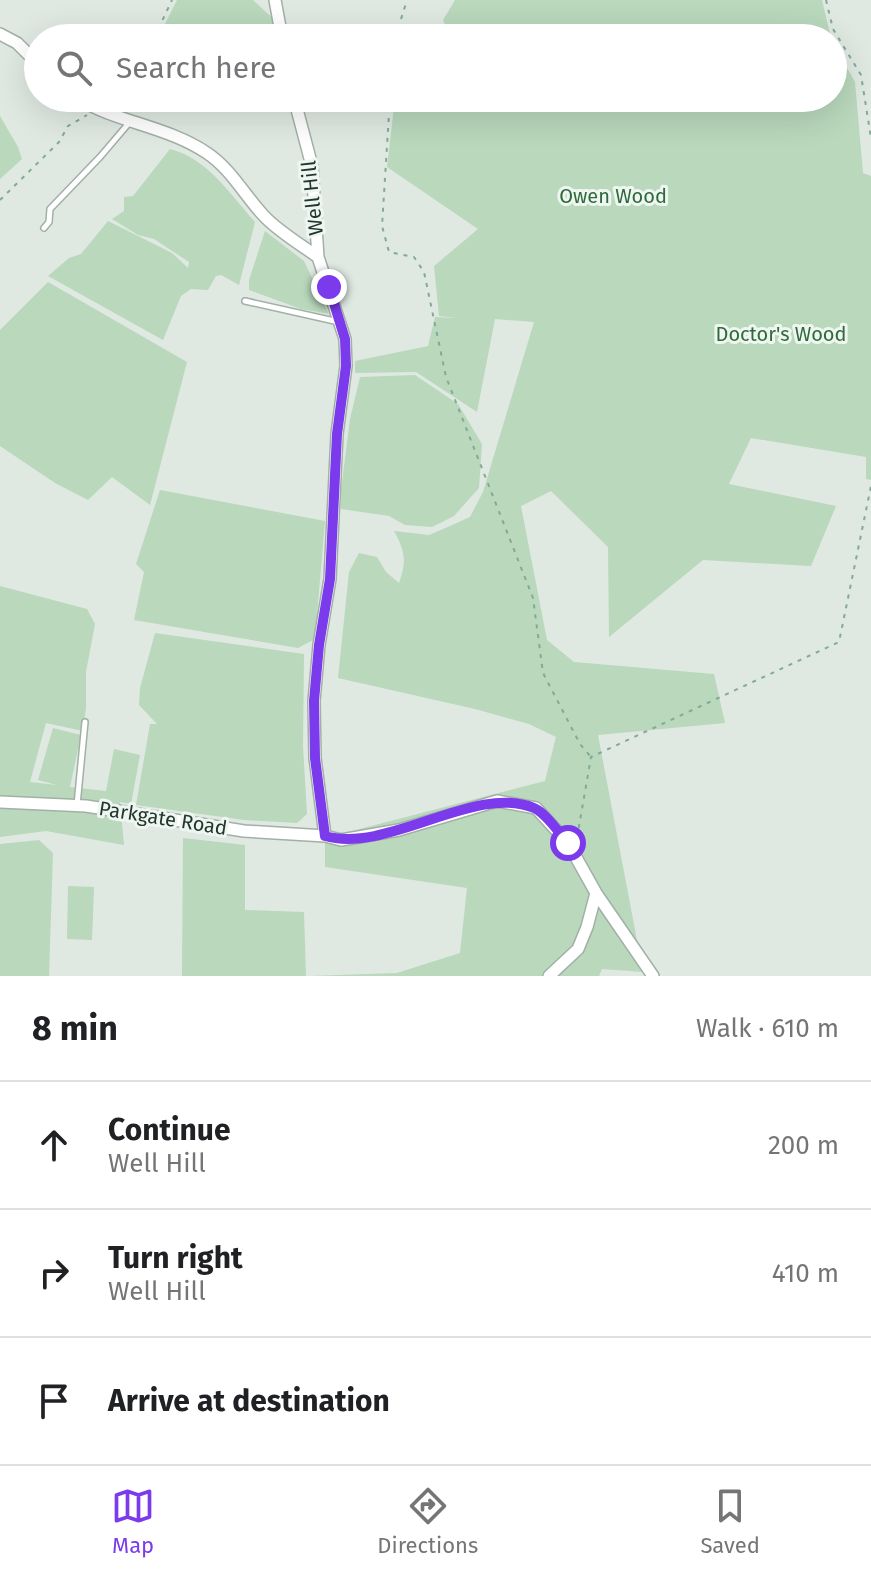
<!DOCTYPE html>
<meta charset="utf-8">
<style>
:root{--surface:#fff;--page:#f6f6f6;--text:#202124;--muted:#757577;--line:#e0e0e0;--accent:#7c3aed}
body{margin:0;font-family:"Fira Sans",sans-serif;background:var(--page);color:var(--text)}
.stop{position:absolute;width:24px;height:24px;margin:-18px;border:6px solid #7c3aed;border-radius:50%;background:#fff}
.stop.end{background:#7c3aed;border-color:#fff;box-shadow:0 2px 8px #0008}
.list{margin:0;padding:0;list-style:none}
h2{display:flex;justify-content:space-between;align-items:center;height:104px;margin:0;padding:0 32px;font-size:34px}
h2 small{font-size:26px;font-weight:400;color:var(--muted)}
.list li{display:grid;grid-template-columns:52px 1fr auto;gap:24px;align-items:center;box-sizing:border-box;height:128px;padding:0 32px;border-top:2px solid var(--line)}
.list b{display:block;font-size:30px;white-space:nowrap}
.list p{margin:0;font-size:26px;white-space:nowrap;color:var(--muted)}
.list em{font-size:26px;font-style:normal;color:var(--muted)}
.icon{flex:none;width:44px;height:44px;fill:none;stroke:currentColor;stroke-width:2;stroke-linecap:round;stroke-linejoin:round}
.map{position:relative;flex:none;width:871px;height:976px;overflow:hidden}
.search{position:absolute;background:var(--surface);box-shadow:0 8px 32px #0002;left:24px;right:24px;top:24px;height:88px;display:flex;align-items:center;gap:20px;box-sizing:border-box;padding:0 28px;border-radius:44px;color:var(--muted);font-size:30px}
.sheet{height:488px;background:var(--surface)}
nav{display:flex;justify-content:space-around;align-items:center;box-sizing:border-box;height:112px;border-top:2px solid var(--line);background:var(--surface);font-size:22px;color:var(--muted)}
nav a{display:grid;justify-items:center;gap:4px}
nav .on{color:var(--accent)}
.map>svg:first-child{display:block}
</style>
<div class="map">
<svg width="871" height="976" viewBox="0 0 871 976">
<rect width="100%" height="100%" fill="#dfe9e2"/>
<path fill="#b9d8bc" d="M177 0H253L279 24 254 38H158Z
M455 0H822L831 38H450L443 20Z
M833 43 855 82 863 173 871 176V480L866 479V457L751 438 729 484 836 506 811 566 703 560 609 637 608 547 551 491 521 506 547 640 574 662 714 674 725 723 598 735 643 972 602 969 599 976H310L397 973 460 953 467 888 325 867V838L545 781 556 737 529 724 475 709 338 678 349 572 359 553 377 557 386 572 399 583C407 561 405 551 394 531L429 535 450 526 470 517 483 492 534 322 495 319 477 412 416 372 355 373V361L428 346 435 317 456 318 439 316 434 266 478 229 387 167 395 98H833Z
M0 116 18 147 22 159 0 179Z
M170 149C208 159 230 194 255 222L239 285 221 275 216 276 208 290 191 289 181 296 163 340 48 276 69 258 81 254 108 221 172 253 188 268 189 262 154 239 138 235 112 219 124 211V197L133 196Z
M265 231 304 261 329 314 301 309 249 290V280Z
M48 282 187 362 150 505 112 477 88 500 55 483 0 446V330Z
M415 375 458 404 482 444 479 488 454 516 432 527 405 525 389 516 341 509 340 498 350 419 360 377Z
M160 490 325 521 315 639 298 648 134 620 144 572 136 564Z
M0 586 87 609 95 624 86 672V707L83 731 46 723 30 782 57 785 38 780 53 728 81 735 70 787 106 791 114 749 140 755 131 804 120 802 124 845 46 831 0 837Z
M155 633 304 654 303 746 307 814 297 823 244 820 136 805 150 724H157L139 705 140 688Z
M183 838 245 845V910L304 912 306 976H182Z
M39 840 53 853 49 976H0V844Z
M68 886 94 887 92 940 67 939Z"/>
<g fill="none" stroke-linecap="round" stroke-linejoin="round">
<defs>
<path id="lane" d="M44 228 49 222 50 209 100 157 129 123
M245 301 339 322
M77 805 85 722"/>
<path id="street" d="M275 0 282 38
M0 34 17 43 38 64
M77 98C118 123 167 126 207 153 231 169 245 196 264 216 279 232 300 244 318 257
M294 98 312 166 318 257 345 339 346 366 337 434 330 579 319 645 314 701 315 758 325 836 341 840 399 830 497 801 536 808 568 843 596 893 653 976
M0 802 86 806 244 831 325 836
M549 976 578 949 587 927 596 893"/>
</defs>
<use href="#lane" stroke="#a2b0a8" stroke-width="8"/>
<use href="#street" stroke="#a2b0a8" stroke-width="14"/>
<path stroke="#82aa96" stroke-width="2" stroke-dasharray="4 6" stroke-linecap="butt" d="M826 0 833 29 861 75 871 138
M154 38 172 0
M395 38 407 0
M390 98 382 226 389 252 414 257 424 272 446 377 533 598 543 673 580 744 591 757
M0 200 59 142 68 126 87 115
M577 838 591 757 839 642 871 486"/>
<use href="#lane" stroke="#fff" stroke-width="5"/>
<use href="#street" stroke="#fff" stroke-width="11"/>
</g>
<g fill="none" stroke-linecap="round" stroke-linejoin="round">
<path stroke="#7c3aed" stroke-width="10" d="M329 287 345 339 346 366 337 434 330 579 319 645 314 701 315 758 325 836C388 854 476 783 534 808 546 813 559 833 568 843"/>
</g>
<g text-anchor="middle" stroke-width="6" stroke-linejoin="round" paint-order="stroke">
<g font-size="20" fill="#2f6a3b" stroke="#eff6f1">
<text x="613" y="203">Owen Wood</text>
<text x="781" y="341">Doctor's Wood</text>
</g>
<g font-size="20" fill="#21372d" stroke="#eff6f1">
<text transform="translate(312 198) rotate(-96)" y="7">Well Hill</text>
<text transform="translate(163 818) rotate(9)" y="7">Parkgate Road</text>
</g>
</g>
</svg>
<div class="stop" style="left:568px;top:843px"></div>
<div class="stop end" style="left:329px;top:287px"></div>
<div class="search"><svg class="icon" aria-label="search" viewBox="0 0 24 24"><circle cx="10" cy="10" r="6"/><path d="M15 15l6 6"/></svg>Search here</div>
</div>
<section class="sheet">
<h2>8 min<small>Walk · 610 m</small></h2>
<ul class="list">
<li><svg class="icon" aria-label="ahead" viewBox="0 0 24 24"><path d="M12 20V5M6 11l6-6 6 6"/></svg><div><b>Continue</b><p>Well Hill</p></div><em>200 m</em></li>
<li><svg class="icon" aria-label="right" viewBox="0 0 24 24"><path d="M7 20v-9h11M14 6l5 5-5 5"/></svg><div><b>Turn right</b><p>Well Hill</p></div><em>410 m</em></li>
<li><svg class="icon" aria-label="arrive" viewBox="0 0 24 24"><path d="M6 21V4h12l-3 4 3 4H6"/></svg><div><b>Arrive at destination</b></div></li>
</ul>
</section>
<nav>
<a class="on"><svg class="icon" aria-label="map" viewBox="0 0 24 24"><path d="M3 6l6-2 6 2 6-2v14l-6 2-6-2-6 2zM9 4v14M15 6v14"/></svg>Map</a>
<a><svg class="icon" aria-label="directions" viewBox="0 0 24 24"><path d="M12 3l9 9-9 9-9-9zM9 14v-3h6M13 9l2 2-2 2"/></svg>Directions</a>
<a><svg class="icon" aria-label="saved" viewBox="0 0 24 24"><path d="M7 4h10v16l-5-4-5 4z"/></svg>Saved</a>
</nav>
